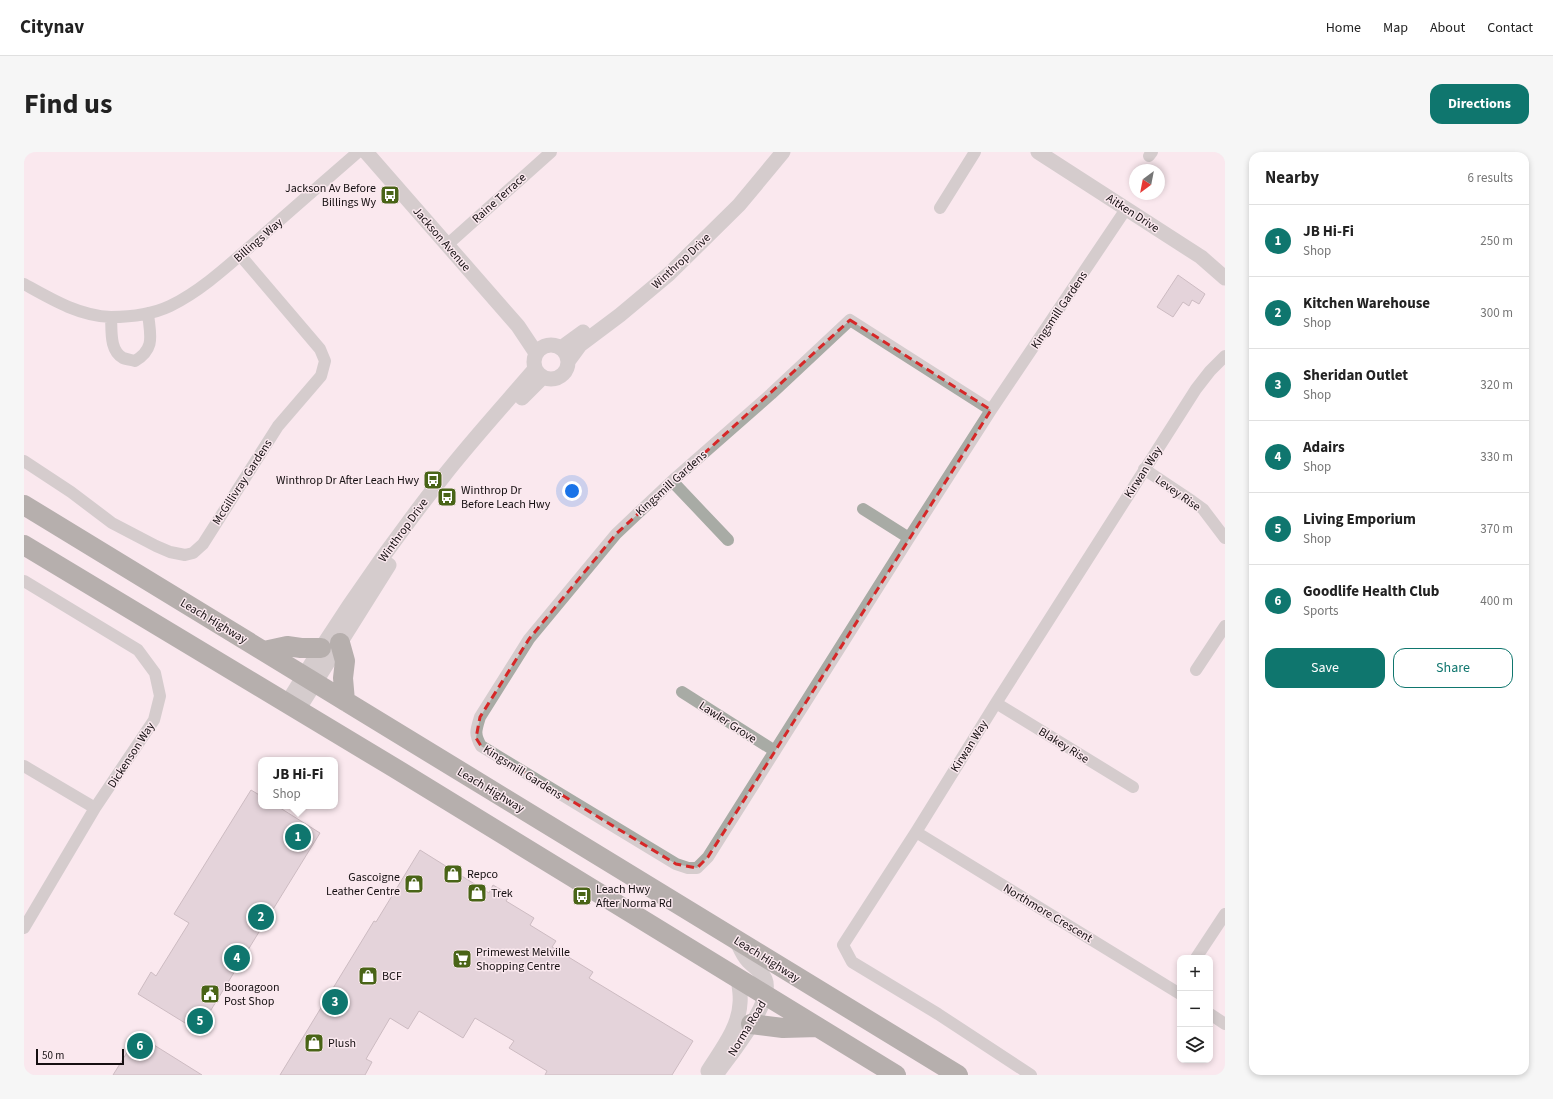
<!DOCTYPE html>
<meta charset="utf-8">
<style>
:root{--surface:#fff;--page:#f6f6f6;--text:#222;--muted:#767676;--line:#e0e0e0;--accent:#0f766e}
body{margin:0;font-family:"Source Sans 3",sans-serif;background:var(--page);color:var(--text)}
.controls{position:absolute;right:12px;bottom:12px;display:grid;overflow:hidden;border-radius:8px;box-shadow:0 2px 6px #0003}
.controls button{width:36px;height:36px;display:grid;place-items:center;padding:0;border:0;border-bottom:1px solid var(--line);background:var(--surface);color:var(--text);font:20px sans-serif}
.compass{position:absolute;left:1105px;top:12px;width:36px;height:36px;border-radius:50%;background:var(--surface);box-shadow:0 2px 6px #0003;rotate:212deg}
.scale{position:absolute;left:12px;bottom:10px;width:88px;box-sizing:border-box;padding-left:4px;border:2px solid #150f11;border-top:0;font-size:11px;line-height:14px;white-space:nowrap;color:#150f11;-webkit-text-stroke:3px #fae8ee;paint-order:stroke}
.you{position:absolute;left:548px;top:339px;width:14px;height:14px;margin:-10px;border:3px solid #fff;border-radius:50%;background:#1a73e8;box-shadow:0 0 0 6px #1a73e833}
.badge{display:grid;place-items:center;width:26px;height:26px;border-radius:50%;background:var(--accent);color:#fff;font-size:13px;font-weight:700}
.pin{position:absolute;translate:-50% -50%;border:2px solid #fff;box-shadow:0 1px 4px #0006}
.popup{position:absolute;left:234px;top:605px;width:80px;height:52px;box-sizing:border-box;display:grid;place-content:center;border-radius:8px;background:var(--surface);filter:drop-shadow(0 1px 3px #0005);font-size:13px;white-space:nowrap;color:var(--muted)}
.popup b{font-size:15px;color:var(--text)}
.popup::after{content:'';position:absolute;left:50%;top:100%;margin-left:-8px;border:8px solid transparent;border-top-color:var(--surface)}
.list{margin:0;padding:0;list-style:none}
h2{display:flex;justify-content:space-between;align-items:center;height:52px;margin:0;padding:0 16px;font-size:17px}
h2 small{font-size:13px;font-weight:400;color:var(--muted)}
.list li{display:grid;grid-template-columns:26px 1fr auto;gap:12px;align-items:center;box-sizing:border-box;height:72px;padding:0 16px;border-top:1px solid var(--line)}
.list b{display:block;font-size:15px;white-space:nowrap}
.list p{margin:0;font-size:13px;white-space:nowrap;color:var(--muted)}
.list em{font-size:13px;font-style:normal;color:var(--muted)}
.actions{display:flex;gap:8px;padding:12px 16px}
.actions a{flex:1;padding:9px 0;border:1px solid var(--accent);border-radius:12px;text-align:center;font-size:14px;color:var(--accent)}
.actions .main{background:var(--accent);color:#fff}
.icon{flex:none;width:22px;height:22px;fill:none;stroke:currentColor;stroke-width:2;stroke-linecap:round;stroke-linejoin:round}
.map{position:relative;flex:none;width:1201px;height:923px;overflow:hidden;border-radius:12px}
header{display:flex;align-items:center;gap:24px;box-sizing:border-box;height:56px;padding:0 20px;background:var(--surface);border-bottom:1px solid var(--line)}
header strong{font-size:19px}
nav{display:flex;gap:22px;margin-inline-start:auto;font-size:14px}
.intro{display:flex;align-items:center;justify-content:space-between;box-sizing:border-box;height:96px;padding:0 24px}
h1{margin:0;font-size:28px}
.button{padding:10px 18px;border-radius:12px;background:var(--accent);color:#fff;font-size:14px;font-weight:700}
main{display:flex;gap:24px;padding:0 24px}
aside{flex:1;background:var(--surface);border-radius:12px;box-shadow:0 2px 6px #0003}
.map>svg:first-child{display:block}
</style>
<header>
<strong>Citynav</strong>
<nav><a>Home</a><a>Map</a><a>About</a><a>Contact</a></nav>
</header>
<div class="intro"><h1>Find us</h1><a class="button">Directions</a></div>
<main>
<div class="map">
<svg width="1201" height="923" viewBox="0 0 1201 923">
<rect width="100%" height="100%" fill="#fae8ee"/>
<path fill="#cbbac0" stroke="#96868b" d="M1154 123 1181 142 1175 152 1168 148 1165 154 1159 150 1149 165 1133 155Z
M227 638 237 644V654H253L296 681 174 879 114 842 127 820 132 824 165 771 150 762Z
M396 698 465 741 469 733 486 743 482 749 510 766 506 773 532 789 528 795 569 820 565 826 669 889 648 923H521L523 919 485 896 490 889 451 866 439 886 395 859 384 877 366 866 342 907 348 910 341 923H256L350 769 352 770Z
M114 883 178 923H89Z"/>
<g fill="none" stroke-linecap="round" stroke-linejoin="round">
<path stroke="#a8aba5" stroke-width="12" d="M1125 4 1128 0
M916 56 951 0
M423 93 527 0
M0 132C27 147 55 164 87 165 106 165 129 162 146 154 179 138 208 110 236 86 268 57 301 29 334 0
M87 165C88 178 85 198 99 206 102 207 107 208 111 209 132 196 126 183 124 161
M967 258 826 168 747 242 648 329 592 382 505 487 456 565C452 578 450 582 457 594L652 712 664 716H673L684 705 885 386 967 258 1102 57
M0 309 47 340 88 371 132 394 146 400 161 403 169 401 179 392 254 274 297 224 301 209 296 197 216 103
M1120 317 1168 349 1179 357 1201 386
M648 329 704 388
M839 357 885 386
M0 429 114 498 131 521 136 544 130 568 71 656 0 776
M1172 518 1201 474
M658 540 751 599
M972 551 1109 635
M0 614 71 656
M892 680 1156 842
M1172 806 1201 762
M1186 862 1201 872
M1007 923 914 862 828 810 819 793 892 680 972 551 1172 237 1186 219 1201 204"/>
<path stroke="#a8aba5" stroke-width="15" d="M342 0 494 174 512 201
M1014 0 1177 105 1201 126
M510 210a17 17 0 1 1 34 0a17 17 0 1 1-34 0Z
M537 196 559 180
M545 208 556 193 596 163 645 122 715 53 759 0
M498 246 519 225
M263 551C310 473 362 397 419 325 448 288 480 253 511 217
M274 558 365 413
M684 919C697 898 715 876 716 851 717 843 715 834 714 826
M692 923C705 904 751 850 741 827 737 819 730 815 724 809 719 804 715 794 712 788"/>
<path stroke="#646a5e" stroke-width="20" d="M0 353 934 923
M0 393 369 615 872 923
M316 491 321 509 319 526 321 549
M240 499 263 494 277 496H297
M727 872 759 876 794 875"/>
</g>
<path d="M0 0H1201V923H0ZM826 168 967 258 684 705 673 716 652 712 457 594 452 586 456 565 505 487 592 382Z" fill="#fae8ee" fill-opacity=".55" fill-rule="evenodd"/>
<path fill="none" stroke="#d62828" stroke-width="3" stroke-dasharray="8 5" stroke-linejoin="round" d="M826 168 967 258 684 705 673 716 652 712 457 594 452 586 456 565 505 487 592 382Z"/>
<defs>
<symbol id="bus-square" viewBox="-11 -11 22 22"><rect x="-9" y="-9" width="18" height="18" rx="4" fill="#496417" stroke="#fae8ee"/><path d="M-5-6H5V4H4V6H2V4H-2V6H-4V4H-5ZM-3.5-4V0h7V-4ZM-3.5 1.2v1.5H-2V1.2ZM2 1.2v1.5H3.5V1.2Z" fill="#fff"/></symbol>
<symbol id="shop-square" viewBox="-11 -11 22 22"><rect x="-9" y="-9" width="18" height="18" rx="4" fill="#496417" stroke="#fae8ee"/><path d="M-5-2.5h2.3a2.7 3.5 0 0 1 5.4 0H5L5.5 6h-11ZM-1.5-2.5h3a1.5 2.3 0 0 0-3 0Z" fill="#fff"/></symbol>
<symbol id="supermarket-square" viewBox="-11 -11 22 22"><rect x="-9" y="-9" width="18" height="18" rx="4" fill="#496417" stroke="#fae8ee"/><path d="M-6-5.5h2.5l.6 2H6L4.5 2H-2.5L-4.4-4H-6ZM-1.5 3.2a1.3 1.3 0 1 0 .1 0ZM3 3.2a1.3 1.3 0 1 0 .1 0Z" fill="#fff"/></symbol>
<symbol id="civic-square" viewBox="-11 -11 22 22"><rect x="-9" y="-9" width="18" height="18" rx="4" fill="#496417" stroke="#fae8ee"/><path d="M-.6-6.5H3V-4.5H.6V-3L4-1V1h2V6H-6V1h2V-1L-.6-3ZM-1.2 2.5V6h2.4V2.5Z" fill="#fff"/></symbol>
</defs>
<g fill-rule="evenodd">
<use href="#bus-square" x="355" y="32" width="22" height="22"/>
<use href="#bus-square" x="398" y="317" width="22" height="22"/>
<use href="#bus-square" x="412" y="334" width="22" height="22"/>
<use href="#shop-square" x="418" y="711" width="22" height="22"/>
<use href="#shop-square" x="379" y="721" width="22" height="22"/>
<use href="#shop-square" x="442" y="730" width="22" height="22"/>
<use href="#bus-square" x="547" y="733" width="22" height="22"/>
<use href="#supermarket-square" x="427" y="796" width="22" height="22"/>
<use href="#shop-square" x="333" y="813" width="22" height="22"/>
<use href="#civic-square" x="175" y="831" width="22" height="22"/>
<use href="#shop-square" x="279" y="880" width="22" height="22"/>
</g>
<g text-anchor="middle" stroke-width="3" stroke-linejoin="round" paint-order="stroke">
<g font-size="12" fill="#150f11" stroke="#fae8ee" text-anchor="start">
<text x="352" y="40" text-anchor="end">Jackson Av Before<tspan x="352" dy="14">Billings Wy</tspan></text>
<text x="395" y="332" text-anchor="end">Winthrop Dr After Leach Hwy</text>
<text x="437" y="342">Winthrop Dr<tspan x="437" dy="14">Before Leach Hwy</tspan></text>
<text x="443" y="726">Repco</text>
<text x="376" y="729" text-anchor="end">Gascoigne<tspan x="376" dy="14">Leather Centre</tspan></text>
<text x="572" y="741">Leach Hwy<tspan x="572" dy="14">After Norma Rd</tspan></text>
<text x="467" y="745">Trek</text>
<text x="452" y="804">Primewest Melville<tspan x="452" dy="14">Shopping Centre</tspan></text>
<text x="358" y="828">BCF</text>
<text x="200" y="839">Booragoon<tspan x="200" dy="14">Post Shop</tspan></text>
<text x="304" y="895">Plush</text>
</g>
<g font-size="12" fill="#150f11" stroke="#fae8ee">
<text transform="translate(475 46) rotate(-42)" y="4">Raine Terrace</text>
<text transform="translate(1109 61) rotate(33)" y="4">Aitken Drive</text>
<text transform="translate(418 87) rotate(49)" y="4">Jackson Avenue</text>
<text transform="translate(234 88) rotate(-41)" y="4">Billings Way</text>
<text transform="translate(657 109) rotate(-43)" y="4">Winthrop Drive</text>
<text transform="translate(1035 158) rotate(-56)" y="4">Kingsmill Gardens</text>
<text transform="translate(1119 320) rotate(-57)" y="4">Kirwan Way</text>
<text transform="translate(218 330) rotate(-57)" y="4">McGillivray Gardens</text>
<text transform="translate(647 331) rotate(-42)" y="4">Kingsmill Gardens</text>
<text transform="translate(1154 341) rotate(35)" y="4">Levey Rise</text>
<text transform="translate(379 378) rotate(-54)" y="4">Winthrop Drive</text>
<text transform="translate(190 469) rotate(31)" y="4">Leach Highway</text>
<text transform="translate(704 570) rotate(33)" y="4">Lawler Grove</text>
<text transform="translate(1040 593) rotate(32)" y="4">Blakey Rise</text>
<text transform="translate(945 594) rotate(-58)" y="4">Kirwan Way</text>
<text transform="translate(107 603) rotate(-57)" y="4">Dickenson Way</text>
<text transform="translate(499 620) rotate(32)" y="4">Kingsmill Gardens</text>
<text transform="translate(467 638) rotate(31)" y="4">Leach Highway</text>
<text transform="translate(1024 761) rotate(31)" y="4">Northmore Crescent</text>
<text transform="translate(743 807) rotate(32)" y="4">Leach Highway</text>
<text transform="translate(723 876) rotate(-59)" y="4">Norma Road</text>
</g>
</g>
</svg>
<div class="controls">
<button>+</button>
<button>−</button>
<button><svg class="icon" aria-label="layers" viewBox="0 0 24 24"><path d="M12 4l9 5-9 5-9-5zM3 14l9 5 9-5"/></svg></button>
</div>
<svg class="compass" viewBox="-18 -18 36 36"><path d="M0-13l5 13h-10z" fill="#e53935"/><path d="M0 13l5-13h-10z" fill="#767676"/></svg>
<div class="scale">50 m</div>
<div class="you"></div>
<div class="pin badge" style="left:274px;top:685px">1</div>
<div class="popup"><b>JB Hi-Fi</b>Shop</div>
<div class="pin badge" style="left:237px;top:765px">2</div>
<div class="pin badge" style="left:311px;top:850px">3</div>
<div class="pin badge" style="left:213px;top:806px">4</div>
<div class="pin badge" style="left:176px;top:869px">5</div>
<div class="pin badge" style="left:116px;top:894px">6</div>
</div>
<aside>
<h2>Nearby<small>6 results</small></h2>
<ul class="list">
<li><span class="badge">1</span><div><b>JB Hi-Fi</b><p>Shop</p></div><em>250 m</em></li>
<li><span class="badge">2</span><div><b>Kitchen Warehouse</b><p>Shop</p></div><em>300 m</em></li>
<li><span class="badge">3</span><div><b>Sheridan Outlet</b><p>Shop</p></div><em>320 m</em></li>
<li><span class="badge">4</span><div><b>Adairs</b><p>Shop</p></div><em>330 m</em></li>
<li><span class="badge">5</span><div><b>Living Emporium</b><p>Shop</p></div><em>370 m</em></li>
<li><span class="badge">6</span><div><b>Goodlife Health Club</b><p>Sports</p></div><em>400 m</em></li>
</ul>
<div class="actions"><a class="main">Save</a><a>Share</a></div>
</aside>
</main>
